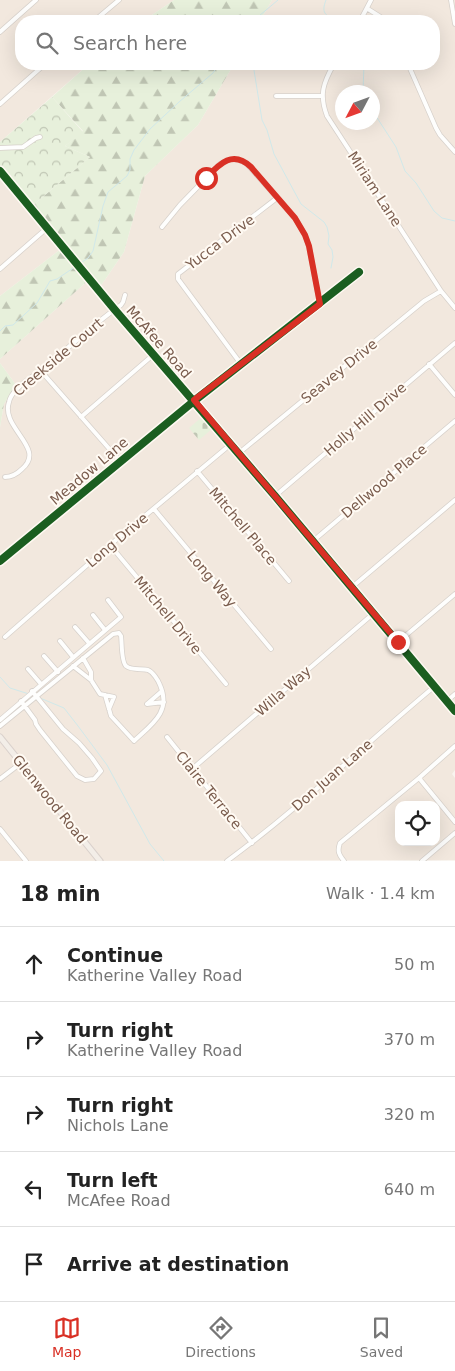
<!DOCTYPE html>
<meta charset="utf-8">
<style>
:root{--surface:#fff;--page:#f2f2f2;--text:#222;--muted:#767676;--line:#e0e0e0;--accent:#d93025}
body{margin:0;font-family:"DejaVu Sans",sans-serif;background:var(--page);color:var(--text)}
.controls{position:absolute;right:15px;bottom:15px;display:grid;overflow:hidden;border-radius:10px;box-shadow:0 5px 20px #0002}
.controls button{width:45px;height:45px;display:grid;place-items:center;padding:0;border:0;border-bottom:1px solid var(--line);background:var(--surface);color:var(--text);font:25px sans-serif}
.compass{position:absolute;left:335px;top:85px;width:45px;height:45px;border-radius:50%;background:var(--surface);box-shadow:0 5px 20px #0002;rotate:229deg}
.stop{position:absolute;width:15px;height:15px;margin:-11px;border:4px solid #d93025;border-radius:50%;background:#fff}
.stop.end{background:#d93025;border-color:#fff;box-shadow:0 1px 5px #0008}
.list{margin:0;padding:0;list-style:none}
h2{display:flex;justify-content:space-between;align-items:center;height:65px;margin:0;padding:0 20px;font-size:21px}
h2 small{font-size:16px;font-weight:400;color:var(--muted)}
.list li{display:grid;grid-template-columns:32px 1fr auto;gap:15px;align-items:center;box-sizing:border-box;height:75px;padding:0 20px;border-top:1px solid var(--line)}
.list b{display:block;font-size:19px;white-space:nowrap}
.list p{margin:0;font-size:16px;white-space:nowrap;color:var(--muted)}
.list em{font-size:16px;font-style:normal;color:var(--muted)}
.icon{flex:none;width:28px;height:28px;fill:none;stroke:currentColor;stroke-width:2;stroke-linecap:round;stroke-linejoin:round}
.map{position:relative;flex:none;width:455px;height:861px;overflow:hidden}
.search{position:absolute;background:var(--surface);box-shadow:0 5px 20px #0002;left:15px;right:15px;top:15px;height:55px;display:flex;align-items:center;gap:12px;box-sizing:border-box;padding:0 18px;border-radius:20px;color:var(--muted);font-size:19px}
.sheet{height:440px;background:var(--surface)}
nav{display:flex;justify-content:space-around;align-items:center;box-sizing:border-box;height:70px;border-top:1px solid var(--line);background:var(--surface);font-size:14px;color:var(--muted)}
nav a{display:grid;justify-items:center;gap:2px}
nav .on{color:var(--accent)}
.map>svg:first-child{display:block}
</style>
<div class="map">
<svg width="455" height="861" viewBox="0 0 455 861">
<defs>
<pattern id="forest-firs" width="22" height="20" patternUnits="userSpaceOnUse" patternTransform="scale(1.25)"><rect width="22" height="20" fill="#e7f0db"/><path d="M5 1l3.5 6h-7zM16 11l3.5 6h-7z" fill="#c0c6b4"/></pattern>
<pattern id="cemetery-stones" width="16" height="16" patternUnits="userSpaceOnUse" patternTransform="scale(1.25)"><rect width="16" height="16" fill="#e7f0db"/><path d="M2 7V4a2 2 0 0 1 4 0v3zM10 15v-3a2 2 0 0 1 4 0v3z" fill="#c0c6b4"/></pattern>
<pattern id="park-crowns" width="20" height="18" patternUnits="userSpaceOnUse" patternTransform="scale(1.25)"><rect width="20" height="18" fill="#e7f0db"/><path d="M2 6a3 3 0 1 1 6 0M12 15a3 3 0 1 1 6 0" fill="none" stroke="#c0c6b4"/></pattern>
</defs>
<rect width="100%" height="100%" fill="#f9f5f0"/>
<path fill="#f2e8de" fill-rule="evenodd" d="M0 0H174L143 21H21V64H89L0 142Z
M272 0H455V770L452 774 455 778V860L0 861V427L4 404 16 385 0 363V359L92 277 100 287 124 252 145 176 198 125 234 64H434V21H260ZM342 92H372V122H342ZM399 805H436V842H399Z
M0 168 66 245 0 296Z"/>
<path fill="url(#forest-firs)" d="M174 0H272L260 21H143Z
M89 64H234L198 125 145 176 124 252 100 287 92 277 0 359V296L66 245 32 206 90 157 65 146 83 131 52 97Z
M0 363 16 385 4 404 0 427Z"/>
<path fill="url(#cemetery-stones)" d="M202 417 212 429 199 440 189 428Z"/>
<path fill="url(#park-crowns)" d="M52 97 83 132 65 146 90 157 32 206 0 168V142Z"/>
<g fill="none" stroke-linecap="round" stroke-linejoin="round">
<path stroke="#d0e8ea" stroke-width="1" d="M326 0C320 15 327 16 339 21
M253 21 278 0
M253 64 262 120 267 130 274 154 301 204 324 222 327 227 329 236 328 244 332 250 333 257 331 268
M363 92 364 64
M372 110 396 147 405 171 416 183 434 211 442 218 455 221
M0 331 5 326 13 325 37 303 50 281 57 279 88 258 93 251 103 206 108 192 127 176 130 170V159L134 150 150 129 179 102 213 73 219 64
M0 677 10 688 29 694
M40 698 64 708 78 726 107 765 150 844 164 861"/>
<defs>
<path id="minor" d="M451 0 455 24
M368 9 387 21
M94 21 119 0
M360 21 371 0
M0 32 36 0
M334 64C323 83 319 95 327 116L441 291 455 308
M408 64 436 128 440 135 455 152
M276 96H322
M0 104 45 64
M0 148 23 147 36 138 40 137
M0 171 115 310 275 496 455 711
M162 227 180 205 220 164C231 158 235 158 246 163L295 218 305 235 309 247 320 304
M0 269 47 228
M241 364 178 279V274L277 198
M429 364 455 395
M41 371 120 461
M81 417 153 355
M239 453 424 301 441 291
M197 471 289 581
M5 477C12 477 17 474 22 469 47 448 0 428 9 402 10 397 13 393 17 389 25 380 37 374 47 366 71 345 95 323 121 305L123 302 125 295
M275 496 455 343
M154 509 271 649
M313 541 455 421
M110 545 226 684
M0 561 194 401 359 272
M352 587 455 500
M93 615 105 630
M75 627 89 643
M5 637 110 545 231 444
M60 641 73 657
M398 642 455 594
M44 656 58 672
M83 658 91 672V680
M73 666 91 680 100 694 114 697 109 709
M28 669 41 684
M21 701 35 720 36 724 40 730 77 776 85 780 94 779 101 771 92 758 79 743 63 729 32 691
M447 701 455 694
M147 704 162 691
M147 704 164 702
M0 720 121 617 108 600
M0 726 113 634 119 633 121 636C122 642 121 661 126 666 132 671 142 668 148 670 153 672 158 680 160 685 172 712 151 725 134 741L111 716 105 695
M167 737 252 843
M192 769 374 613
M419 778 455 822
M0 779 21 763
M0 829 26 861
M227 861C300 808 365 744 435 686
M344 861C339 855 337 851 340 843L419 778 455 746
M422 861 455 833"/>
<path id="major" d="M0 737 100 861"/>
</defs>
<use href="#minor" stroke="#d7d1cb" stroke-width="5.5"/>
<use href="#major" stroke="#dad1cc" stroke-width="7"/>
<use href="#minor" stroke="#fefefd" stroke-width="4"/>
<use href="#major" stroke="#f3eee8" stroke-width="5"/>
<defs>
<path id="cycleway" d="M0 171 115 310 275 496 455 711
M0 561 194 401 359 272"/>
</defs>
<use href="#cycleway" stroke="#fffaf3" stroke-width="11"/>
<use href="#cycleway" stroke="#1b5e20" stroke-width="8"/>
</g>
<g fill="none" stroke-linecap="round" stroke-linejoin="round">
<path stroke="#d93025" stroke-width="6" d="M206 178C220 163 233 150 251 167L295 218 305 235 309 246 320 304 194 400 398 642"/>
</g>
<g text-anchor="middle" stroke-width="4" stroke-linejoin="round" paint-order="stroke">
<g font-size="14" fill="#7a5c4d" stroke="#fffaf3">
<text transform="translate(375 189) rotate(57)" y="5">Miriam Lane</text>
<text transform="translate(220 242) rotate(-37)" y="5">Yucca Drive</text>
<text transform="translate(159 342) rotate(49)" y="5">McAfee Road</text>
<text transform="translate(58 357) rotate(-40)" y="5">Creekside Court</text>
<text transform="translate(339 371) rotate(-39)" y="5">Seavey Drive</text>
<text transform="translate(365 419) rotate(-41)" y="5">Holly Hill Drive</text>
<text transform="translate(89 471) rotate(-40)" y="5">Meadow Lane</text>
<text transform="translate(384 481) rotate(-40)" y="5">Dellwood Place</text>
<text transform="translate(243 526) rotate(50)" y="5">Mitchell Place</text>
<text transform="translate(117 540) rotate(-40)" y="5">Long Drive</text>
<text transform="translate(212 579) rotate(50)" y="5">Long Way</text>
<text transform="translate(168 615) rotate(50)" y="5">Mitchell Drive</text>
<text transform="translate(283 691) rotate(-41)" y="5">Willa Way</text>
<text transform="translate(332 775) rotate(-41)" y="5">Don Juan Lane</text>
<text transform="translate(209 790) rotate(51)" y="5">Claire Terrace</text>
<text transform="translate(50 799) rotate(51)" y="5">Glenwood Road</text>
</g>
</g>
</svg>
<div class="controls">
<button><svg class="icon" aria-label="locate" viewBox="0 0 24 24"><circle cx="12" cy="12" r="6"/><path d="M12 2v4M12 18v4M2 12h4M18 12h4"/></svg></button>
</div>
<svg class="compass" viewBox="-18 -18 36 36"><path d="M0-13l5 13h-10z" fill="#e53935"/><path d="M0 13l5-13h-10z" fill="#767676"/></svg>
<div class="stop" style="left:206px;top:178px"></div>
<div class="stop end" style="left:398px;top:642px"></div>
<div class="search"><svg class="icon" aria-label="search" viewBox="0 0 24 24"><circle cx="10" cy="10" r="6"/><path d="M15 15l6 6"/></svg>Search here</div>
</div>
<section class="sheet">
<h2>18 min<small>Walk · 1.4 km</small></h2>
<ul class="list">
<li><svg class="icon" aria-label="ahead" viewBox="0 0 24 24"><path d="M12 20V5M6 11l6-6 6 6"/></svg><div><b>Continue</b><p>Katherine Valley Road</p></div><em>50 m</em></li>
<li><svg class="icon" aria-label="right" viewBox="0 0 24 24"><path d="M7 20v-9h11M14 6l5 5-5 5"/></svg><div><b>Turn right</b><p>Katherine Valley Road</p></div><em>370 m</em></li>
<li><svg class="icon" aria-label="right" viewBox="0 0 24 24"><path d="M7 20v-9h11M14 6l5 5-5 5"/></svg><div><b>Turn right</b><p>Nichols Lane</p></div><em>320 m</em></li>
<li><svg class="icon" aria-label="left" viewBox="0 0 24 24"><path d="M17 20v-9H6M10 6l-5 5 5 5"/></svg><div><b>Turn left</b><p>McAfee Road</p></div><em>640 m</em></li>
<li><svg class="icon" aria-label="arrive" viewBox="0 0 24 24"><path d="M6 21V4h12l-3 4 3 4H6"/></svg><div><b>Arrive at destination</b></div></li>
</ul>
</section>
<nav>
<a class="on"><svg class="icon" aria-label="map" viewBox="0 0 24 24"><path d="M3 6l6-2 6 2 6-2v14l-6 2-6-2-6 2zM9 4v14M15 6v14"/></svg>Map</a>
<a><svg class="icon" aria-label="directions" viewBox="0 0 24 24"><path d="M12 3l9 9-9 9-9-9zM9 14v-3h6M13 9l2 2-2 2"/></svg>Directions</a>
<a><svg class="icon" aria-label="saved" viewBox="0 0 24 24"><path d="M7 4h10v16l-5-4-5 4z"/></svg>Saved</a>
</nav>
